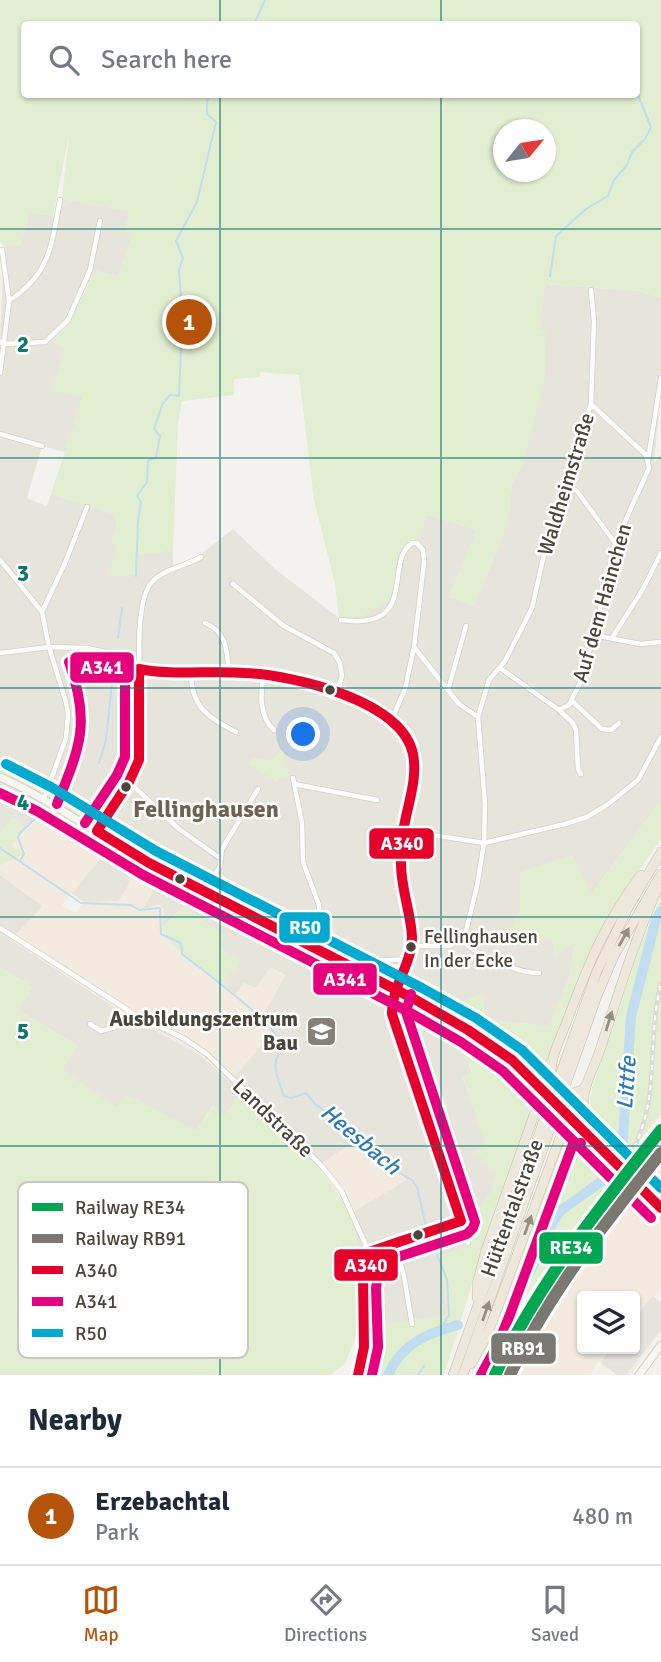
<!DOCTYPE html>
<meta charset="utf-8">
<style>
:root{--surface:#fff;--page:#f2f2f3;--text:#1f2937;--muted:#747a83;--line:#e0e1e3;--accent:#b45309}
body{margin:0;font-family:Signika,sans-serif;background:var(--page);color:var(--text)}
.controls{position:absolute;right:21px;bottom:21px;display:grid;overflow:hidden;border-radius:7px;box-shadow:0 2px 5px #0004}
.controls button{width:63px;height:63px;display:grid;place-items:center;padding:0;border:0;border-bottom:2px solid var(--line);background:var(--surface);color:var(--text);font:35px sans-serif}
.compass{position:absolute;left:493px;top:119px;width:63px;height:63px;border-radius:50%;background:var(--surface);box-shadow:0 2px 5px #0004;rotate:60deg}
.you{position:absolute;left:304px;top:735px;width:24px;height:24px;margin:-18px;border:5px solid #fff;border-radius:50%;background:#1a73e8;box-shadow:0 0 0 10px #1a73e833}
.badge{display:grid;place-items:center;width:46px;height:46px;border-radius:50%;background:var(--accent);color:#fff;font-size:23px;font-weight:700}
.pin{position:absolute;translate:-50% -50%;border:4px solid #fff;box-shadow:0 2px 7px #0006}
.list{margin:0;padding:0;list-style:none}
h2{display:flex;justify-content:space-between;align-items:center;height:91px;margin:0;padding:0 28px;font-size:30px}
h2 small{font-size:23px;font-weight:400;color:var(--muted)}
.list li{display:grid;grid-template-columns:46px 1fr auto;gap:21px;align-items:center;box-sizing:border-box;height:98px;padding:0 28px;border-top:2px solid var(--line)}
.list b{display:block;font-size:26px;white-space:nowrap}
.list p{margin:0;font-size:23px;white-space:nowrap;color:var(--muted)}
.list em{font-size:23px;font-style:normal;color:var(--muted)}
.icon{flex:none;width:38px;height:38px;fill:none;stroke:currentColor;stroke-width:2;stroke-linecap:round;stroke-linejoin:round}
.map{position:relative;flex:none;width:661px;height:1375px;overflow:hidden}
.search{position:absolute;background:var(--surface);box-shadow:0 2px 5px #0004;left:21px;right:21px;top:21px;height:77px;display:flex;align-items:center;gap:18px;box-sizing:border-box;padding:0 24px;border-radius:7px;color:var(--muted);font-size:26px}
.sheet{height:189px;background:var(--surface)}
nav{display:flex;justify-content:space-around;align-items:center;box-sizing:border-box;height:98px;border-top:2px solid var(--line);background:var(--surface);font-size:19px;color:var(--muted)}
nav a{display:grid;justify-items:center;gap:4px}
nav .on{color:var(--accent)}
.map>svg:first-child{display:block}
</style>
<div class="map">
<svg width="661" height="1375" viewBox="0 0 661 1375">
<rect width="100%" height="100%" fill="#f4f2ee"/>
<path fill="#e7e4dc" d="M62 199 130 211 125 231 133 233 118 277 95 270 69 322 53 341 64 348 83 397 65 452 42 446 27 498 47 506 51 494 124 517 110 576 138 574V555L173 550V568L177 567 200 555 233 529 275 569 339 618 409 544 420 536 426 514 477 530 449 597 474 606 502 537 510 509 512 483 523 465 545 330H539L545 284 638 291 661 298V387L654 463 661 454V800L590 896 520 872V910L523 941 553 939 555 956 576 941 567 983 550 1026 485 1020 483 995 449 1005 472 1073 463 1077 486 1146 475 1152 497 1173 491 1192 468 1223 465 1247 440 1256 447 1305 445 1316 366 1327 360 1325 356 1234 351 1213 357 1140 318 1166 271 1123 242 1092 224 1116 213 1106 196 1131 127 1095 116 1108 62 1070 78 1046 18 1010 32 987 0 967V875L43 906 11 940 123 1013 203 1057 230 1081 262 1017 255 988 244 983 236 995 228 989 218 946 226 936 183 907 163 927 144 909 140 865 119 901 84 902 71 893 111 846 51 806 26 829 12 817 0 835V338L4 247 21 244 29 212 53 216Z"/>
<path fill="#f3ebdf" fill-rule="evenodd" d="M51 806 111 846 62 905 75 913 84 902 119 901 140 865 161 877 144 908 158 904 164 909 163 927 169 942 228 989 236 995 244 983 255 988 271 967 286 975 262 1017 272 1028 261 1046 230 1082 203 1057 123 1013 11 940 43 906 0 875V866L24 854 11 845Z
M357 1140 381 1155 407 1180 351 1213 318 1166Z
M661 1143V1203L654 1211 661 1218V1287L654 1297 661 1303V1331L630 1375H616L598 1362 590 1375H504L521 1335 552 1285 583 1241ZM582 1296H635V1349H582Z"/>
<path fill="#e1eecf" fill-rule="evenodd" d="M0 0H661V298L638 291 545 284 539 329 546 330 545 376 535 418 523 465 512 483 510 509 502 537 474 606 449 597 477 530 426 514 420 536 409 544 390 599 365 616 339 618 335 584 314 500 299 375 260 372V377L234 379V395L182 401 178 423 173 550 138 555V574L109 577 117 545 111 542 116 526 115 515 51 494 83 397 52 391 64 348 53 341 70 322 95 270 118 277 133 233 125 231 130 211 62 199 69 135 53 216 29 212 21 244 4 247 0 242ZM24 24H636V94H24ZM504 130H546V172H504Z
M283 749 289 777 279 779 277 782 248 764 253 757 271 761Z
M661 800V839L614 906 595 941 548 1059 539 1064 529 1062 491 1034 451 1010 449 1005 483 994 486 1020 550 1026 567 983 576 942 554 957 552 940 523 941 507 934 520 910V872L573 855 591 895Z
M12 817 26 829 12 845 24 854 0 866V835Z
M661 898V1114L626 1157 596 1122 590 1110 592 1088 639 947Z
M183 907 226 936 219 946 240 962 226 979 228 989 169 942 163 927Z
M0 967 32 987 19 1011 78 1046 62 1070 116 1107 127 1094 196 1131 214 1106 224 1116 242 1092 271 1123 318 1166 351 1213 356 1234 360 1325 345 1364 330 1375H0Z
M458 1031C484 1050 532 1074 531 1110L489 1229 444 1375H364L361 1373 367 1348 366 1327 445 1315 447 1305 440 1256 465 1247 468 1223 491 1192 496 1174 475 1152 485 1145 463 1076 472 1072Z
M573 1134 582 1136 616 1173 529 1291 505 1329 486 1375H473L501 1315 564 1139Z"/>
<path fill="#e6e3df" d="M652 1296 661 1303V1329L626 1375H617L601 1362 611 1349H635V1318Z"/>
<g fill="none" stroke-linecap="round" stroke-linejoin="round">
<path stroke="#c0ddf1" stroke-width="2" d="M254 24 265 0
M550 276 556 236 586 209 608 196 614 180 627 165 632 152 645 139 651 127 638 95
M136 576 138 521 141 502 137 496 147 482 148 460 156 458 160 436 154 429 163 403 170 395 179 396 181 348 179 334 181 299 179 270 183 258 176 241 197 202 216 122 207 114V101L210 94
M118 638 122 608
M99 763 106 740 113 673
M0 848 81 903 131 905 139 910 160 908 161 934 181 943 182 954C201 969 278 1025 281 1045 283 1051 277 1054 276 1060 274 1073 280 1084 284 1096L291 1098 306 1093 315 1104 348 1128 363 1145 380 1152 394 1170 412 1180 417 1187 426 1226 447 1280 449 1315 440 1330
M20 861 24 854 18 838 20 833 45 810
M418 1375 424 1366"/>
<path stroke="#c0ddf1" stroke-width="10" d="M511 1302 532 1268 548 1230 560 1211 602 1181 622 1152 631 1017 656 919 661 911
M388 1375C402 1343 426 1334 458 1325"/>
<defs>
<path id="street" d="M9 301C51 273 51 246 60 200
M0 341 3 344 45 342 68 320 90 270 100 221
M0 373 9 301 2 250
M0 434 42 446
M648 460 661 378
M565 483 577 491 615 543
M0 560 42 612 49 647 66 702 68 714 66 738 44 799
M233 584 284 626 334 653 340 663 342 676 337 693
M42 612 65 563 87 507
M341 620C420 631 383 562 412 543H417L423 550 424 563 414 647
M205 623C227 632 227 651 229 672
M594 635 640 644 661 642
M612 638 643 589 661 553
M0 653 49 647 87 648 105 652 139 669 158 674 191 675 229 672 264 675 337 693 392 719 404 733 412 750 415 765 409 805 403 830 401 868 412 946 391 1012 468 1243
M500 668 559 710 569 705 581 681 594 635 615 544 649 468 646 455 591 404
M191 675C192 708 208 717 236 732
M264 675C260 693 259 717 274 730
M448 690 466 626
M572 701 602 729 611 730 619 723
M560 711 573 723 576 730 578 769 581 774
M392 719 405 689 414 647 459 704 478 717
M293 778 302 823 303 862 319 905 320 925 315 947
M129 782 179 829 220 858
M294 784 377 800
M97 831C111 811 133 786 139 762 147 724 127 606 153 581 164 569 186 566 201 557
M426 834 484 843 565 824 587 817 607 805 638 780 661 737
M205 892 220 866 222 849 258 789
M0 928 134 1014 185 1039 208 1055 321 1165 341 1190 369 1252
M460 939C476 955 517 973 539 973
M412 946H450L460 939 466 931 477 886 484 843 485 804 478 717 489 680 505 661 532 608 548 537 591 404 594 321 591 290
M352 967 358 962 408 959
M90 1024 101 1031 115 1027 134 1014
M395 1243 404 1276 412 1324
M358 1375C360 1366 363 1356 364 1347 366 1314 355 1284 369 1252L461 1221"/>
<path id="secondary" d="M0 777C54 801 100 837 152 865 272 929 402 982 512 1060
M639 1375 661 1345"/>
<path id="primary" d="M512 1060 534 1072 548 1084
M514 1062 542 1089
M562 1097 590 1128
M559 1107 582 1130"/>
<path id="highway" d="M534 1072 546 1068 552 1061
M551 1073C551 1056 561 1037 567 1021 588 965 604 924 641 875
M527 1077 537 1098V1111
M562 1097 582 1090 586 1085
M561 1135 569 1129H581
M597 1135C592 1126 585 1116 584 1106 582 1087 594 1068 600 1050 618 995 634 941 658 888
M477 1298V1284L486 1250 534 1115 541 1107
M471 1364 486 1337 496 1312 561 1135 559 1108
M453 1375 597 971 627 910 661 852
M463 1375 597 996 614 956 661 874"/>
</defs>
<use href="#street" stroke="#d2d0cb" stroke-width="6"/>
<use href="#secondary" stroke="#d3cfc5" stroke-width="9"/>
<use href="#primary" stroke="#d6cebb" stroke-width="10"/>
<use href="#highway" stroke="#ccbfa9" stroke-width="10"/>
<use href="#street" stroke="#fdfdfc" stroke-width="4.5"/>
<use href="#secondary" stroke="#f7f6f1" stroke-width="7"/>
<use href="#primary" stroke="#f2efe6" stroke-width="8"/>
<use href="#highway" stroke="#ede8db" stroke-width="9"/>
<defs>
<path id="rail" d="M490 1375C511 1329 534 1287 564 1246 591 1209 626 1175 641 1131 658 1083 648 1033 661 984"/>
</defs>
<use href="#rail" stroke="#dbdbda" stroke-width="4.5"/>
<use href="#rail" stroke="#fff" stroke-width="2" stroke-dasharray="5" stroke-linecap="butt"/>
<defs>
<path id="primary-bridge" d="M542 1089 557 1105
M587 1135 659 1206
M597 1135 624 1165"/>
<path id="highway-bridge" d="M551 1073 555 1090
M541 1107 552 1100
M559 1107 557 1099 562 1097"/>
</defs>
<use href="#primary-bridge" stroke="#d6cebb" stroke-width="10" stroke-linecap="butt"/>
<use href="#highway-bridge" stroke="#ccbfa9" stroke-width="10" stroke-linecap="butt"/>
<use href="#primary-bridge" stroke="#f2efe6" stroke-width="8"/>
<use href="#highway-bridge" stroke="#ede8db" stroke-width="9"/>
<defs>
<path id="bus-1" d="M139 669C174 676 209 670 245 673 292 675 402 700 413 754 418 780 407 806 403 832 401 842 401 853 401 864 401 889 411 913 412 937 412 965 391 987 392 1014L461 1221
M97 831 149 863 416 1000 468 1030 512 1060 661 1208
M97 831 129 782 139 760V669
M358 1375 364 1347 363 1276 369 1252 461 1221"/>
<path id="bus-2" d="M0 793 37 811 143 875 409 1012 461 1042 503 1071 651 1218
M57 804C80 747 91 723 69 662L92 663 125 678V757L117 775 85 823
M372 1375 378 1347 376 1288 380 1263 467 1234 473 1228 475 1222 406 1012 411 994
M481 1375 498 1344 509 1317 573 1144 581 1143"/>
<path id="bus-3" d="M6 764 51 787 156 851 422 988 476 1018 522 1050 661 1188"/>
</defs>
<use href="#bus-1" stroke="#fff" stroke-width="16"/>
<use href="#bus-2" stroke="#fff" stroke-width="16"/>
<use href="#bus-3" stroke="#fff" stroke-width="16"/>
<use href="#bus-1" stroke="#e4002b" stroke-width="10"/>
<use href="#bus-2" stroke="#e5007d" stroke-width="10"/>
<use href="#bus-3" stroke="#00a9ce" stroke-width="10"/>
<defs>
<path id="rail-1" d="M495 1375C538 1284 599 1208 661 1130"/>
<path id="rail-2" d="M510 1375C549 1293 605 1223 661 1153"/>
</defs>
<use href="#rail-1" stroke="#fff" stroke-width="18"/>
<use href="#rail-2" stroke="#fff" stroke-width="18"/>
<use href="#rail-1" stroke="#00a651" stroke-width="12"/>
<use href="#rail-2" stroke="#7b7872" stroke-width="12"/>
</g>
<defs><path id="oneway-solid" d="M-6-.8H1V-3.2L6.5 0L1 3.2V.8H-6Z" transform="scale(1.75)"/></defs>
<g fill="#948e82">
<use href="#oneway-solid" transform="translate(624 937) rotate(-61)"/>
<use href="#oneway-solid" transform="translate(609 1021) rotate(-73)"/>
<use href="#oneway-solid" transform="translate(528 1225) rotate(-70)"/>
<use href="#oneway-solid" transform="translate(486 1311) rotate(-71)"/>
</g>
<path fill="none" stroke="#0f766e" stroke-width="2" stroke-opacity="0.55" d="M220 0V24M441 0V24M220 94V1375M441 94V1375M0 229H661M0 458H661M0 688H661M0 917H661M0 1146H661"/>
<defs>
<symbol id="school-square" viewBox="-11 -11 22 22"><rect x="-9" y="-9" width="18" height="18" rx="4" fill="#868178" stroke="#fff"/><path d="M0-5L7-2L0 1L-7-2ZM-4 1L0 2.5L4 1V4Q0 6-4 4Z" fill="#fff"/></symbol>
</defs>
<g fill-rule="evenodd">
<use href="#school-square" x="304" y="1014" width="35" height="35"/>
</g>
<g fill="#4b4439" stroke="#fff" stroke-width="2.5">
<circle cx="330" cy="690" r="6"/>
<circle cx="126" cy="787" r="6"/>
<circle cx="180" cy="879" r="6"/>
<circle cx="411" cy="947" r="6"/>
<circle cx="418" cy="1235" r="6"/>
</g>
<g text-anchor="middle" stroke-width="5" stroke-linejoin="round" paint-order="stroke">
<g font-size="19" fill="#4b4439" stroke="#fff" text-anchor="start">
<text x="424" y="943">Fellinghausen<tspan x="424" dy="24">In der Ecke</tspan></text>
</g>
<g font-size="21" fill="#4b4439" stroke="#fff">
<text transform="translate(566 484) rotate(-73)" y="7">Waldheimstraße</text>
<text transform="translate(602 603) rotate(-74)" y="7">Auf dem Hainchen</text>
<text transform="translate(273 1118) rotate(44)" y="7">Landstraße</text>
<text transform="translate(512 1208) rotate(-70)" y="7">Hüttentalstraße</text>
</g>
<g font-size="21" font-weight="bold" fill="#4b4439" stroke="#fff" text-anchor="end">
<text x="298" y="1026">Ausbildungszentrum<tspan x="298" dy="24">Bau</tspan></text>
</g>
<g font-size="23" font-style="italic" fill="#2e7ab2" stroke="#fff">
<text transform="translate(626 1083) rotate(-86)" y="8">Littfe</text>
<text transform="translate(361 1139) rotate(40)" y="8">Heesbach</text>
</g>
<g font-size="24" font-weight="bold" fill="#6e6250" stroke="#fff">
<text x="206" y="817">Fellinghausen</text>
</g>
</g>
<rect x="18" y="1182" width="230" height="176" rx="10" fill="#fff" stroke="#c9c7c4" stroke-width="2"/>
<rect x="32" y="1203" width="31" height="8" fill="#00a651"/>
<rect x="32" y="1234" width="31" height="9" fill="#7b7872"/>
<rect x="32" y="1266" width="31" height="8" fill="#e4002b"/>
<rect x="32" y="1297" width="31" height="9" fill="#e5007d"/>
<rect x="32" y="1329" width="31" height="8" fill="#00a9ce"/>
<g font-size="19" fill="#4b4439">
<text x="75" y="1214">Railway RE34</text>
<text x="75" y="1245">Railway RB91</text>
<text x="75" y="1277">A340</text>
<text x="75" y="1308">A341</text>
<text x="75" y="1340">R50</text>
</g>
<g font-size="23" text-anchor="middle" font-weight="bold" fill="#0f766e" stroke="#fff" stroke-width="5" stroke-linejoin="round" paint-order="stroke">
<text x="23" y="352">2</text>
<text x="23" y="581">3</text>
<text x="23" y="810">4</text>
<text x="23" y="1039">5</text>
</g>
<g stroke="#fff" stroke-width="2.5">
<rect x="69" y="651" width="66" height="33" rx="7" fill="#e5007d"/>
<rect x="368" y="827" width="67" height="33" rx="7" fill="#e4002b"/>
<rect x="278" y="911" width="53" height="33" rx="7" fill="#00a9ce"/>
<rect x="312" y="962" width="66" height="34" rx="7" fill="#e5007d"/>
<rect x="538" y="1231" width="66" height="34" rx="7" fill="#00a651"/>
<rect x="333" y="1248" width="66" height="34" rx="7" fill="#e4002b"/>
<rect x="490" y="1332" width="67" height="33" rx="7" fill="#7b7872"/>
</g>
<g font-size="19" text-anchor="middle" font-weight="bold" fill="#fff">
<text x="102" y="674">A341</text>
<text x="402" y="850">A340</text>
<text x="305" y="934">R50</text>
<text x="345" y="986">A341</text>
<text x="571" y="1254">RE34</text>
<text x="366" y="1272">A340</text>
<text x="523" y="1355">RB91</text>
</g>
</svg>
<div class="controls">
<button><svg class="icon" aria-label="layers" viewBox="0 0 24 24"><path d="M12 4l9 5-9 5-9-5zM3 14l9 5 9-5"/></svg></button>
</div>
<svg class="compass" viewBox="-18 -18 36 36"><path d="M0-13l5 13h-10z" fill="#e53935"/><path d="M0 13l5-13h-10z" fill="#747a83"/></svg>
<div class="you"></div>
<div class="pin badge" style="left:189px;top:322px">1</div>
<div class="search"><svg class="icon" aria-label="search" viewBox="0 0 24 24"><circle cx="10" cy="10" r="6"/><path d="M15 15l6 6"/></svg>Search here</div>
</div>
<section class="sheet">
<h2>Nearby<small></small></h2>
<ul class="list">
<li><span class="badge">1</span><div><b>Erzebachtal</b><p>Park</p></div><em>480 m</em></li>
</ul>
</section>
<nav>
<a class="on"><svg class="icon" aria-label="map" viewBox="0 0 24 24"><path d="M3 6l6-2 6 2 6-2v14l-6 2-6-2-6 2zM9 4v14M15 6v14"/></svg>Map</a>
<a><svg class="icon" aria-label="directions" viewBox="0 0 24 24"><path d="M12 3l9 9-9 9-9-9zM9 14v-3h6M13 9l2 2-2 2"/></svg>Directions</a>
<a><svg class="icon" aria-label="saved" viewBox="0 0 24 24"><path d="M7 4h10v16l-5-4-5 4z"/></svg>Saved</a>
</nav>
